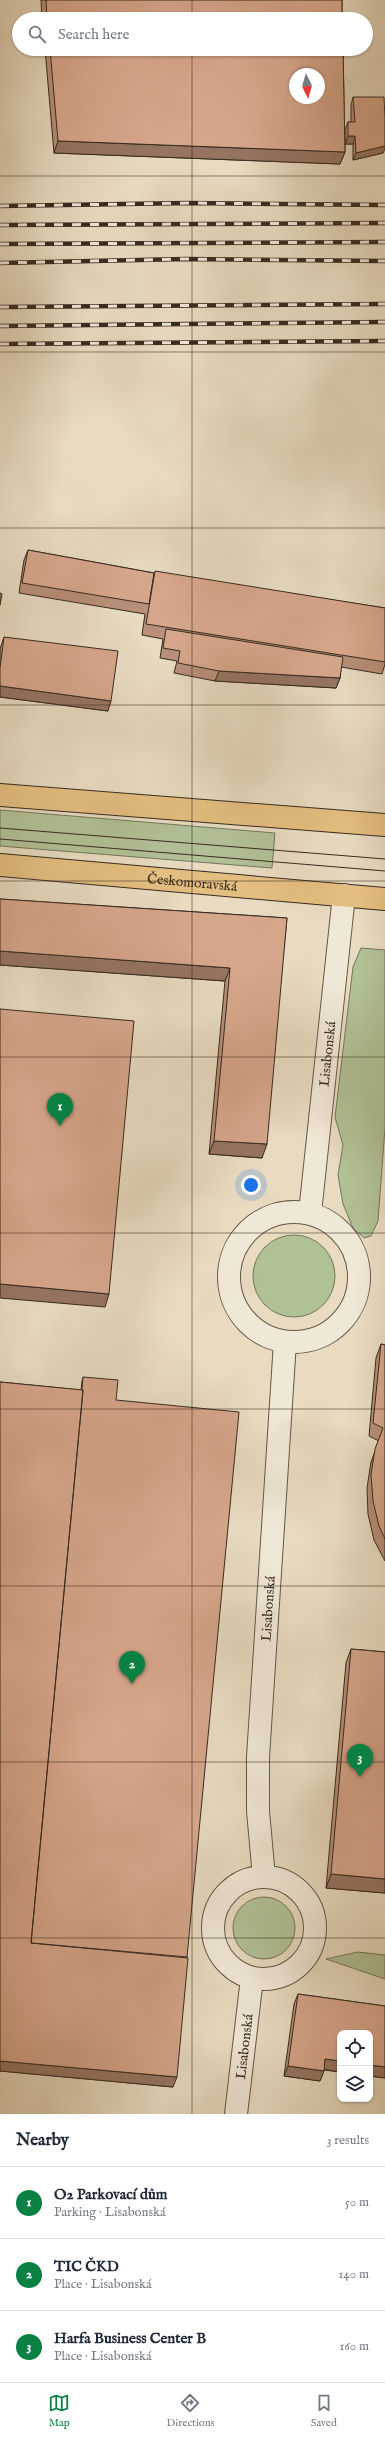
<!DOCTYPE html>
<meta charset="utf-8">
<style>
:root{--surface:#fff;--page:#f2f2f3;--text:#1f2937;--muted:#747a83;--line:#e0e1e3;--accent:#0b8043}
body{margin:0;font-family:"IM FELL English",serif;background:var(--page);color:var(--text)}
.controls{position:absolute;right:12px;bottom:12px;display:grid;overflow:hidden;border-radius:8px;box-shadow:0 1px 3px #0004}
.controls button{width:36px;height:36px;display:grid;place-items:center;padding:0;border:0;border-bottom:1px solid var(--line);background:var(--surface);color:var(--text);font:20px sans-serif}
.compass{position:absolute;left:289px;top:68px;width:36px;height:36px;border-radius:50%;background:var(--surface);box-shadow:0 1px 3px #0004;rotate:175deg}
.you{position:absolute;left:251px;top:1185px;width:14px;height:14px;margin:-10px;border:3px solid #fff;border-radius:50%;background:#1a73e8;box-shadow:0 0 0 6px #1a73e833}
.badge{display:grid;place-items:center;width:26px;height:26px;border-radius:50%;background:var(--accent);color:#fff;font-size:13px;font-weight:700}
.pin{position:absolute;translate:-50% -33px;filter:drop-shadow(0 1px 2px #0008)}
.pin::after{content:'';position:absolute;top:21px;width:14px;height:12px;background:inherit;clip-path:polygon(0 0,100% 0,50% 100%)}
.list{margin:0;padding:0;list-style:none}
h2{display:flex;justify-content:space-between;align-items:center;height:52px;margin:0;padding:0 16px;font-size:17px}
h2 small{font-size:13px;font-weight:400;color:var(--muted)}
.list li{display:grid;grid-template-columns:26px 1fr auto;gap:12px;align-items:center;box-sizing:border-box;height:72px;padding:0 16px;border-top:1px solid var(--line)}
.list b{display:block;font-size:15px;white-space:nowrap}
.list p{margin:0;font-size:13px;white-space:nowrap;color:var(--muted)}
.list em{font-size:13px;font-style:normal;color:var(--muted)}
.icon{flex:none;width:22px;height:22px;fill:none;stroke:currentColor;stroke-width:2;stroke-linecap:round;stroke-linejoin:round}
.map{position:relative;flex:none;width:385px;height:2114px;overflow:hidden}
.search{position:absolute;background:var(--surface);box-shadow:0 1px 3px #0004;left:12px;right:12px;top:12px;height:44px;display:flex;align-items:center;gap:10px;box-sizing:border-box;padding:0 14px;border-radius:22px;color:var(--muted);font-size:15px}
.sheet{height:268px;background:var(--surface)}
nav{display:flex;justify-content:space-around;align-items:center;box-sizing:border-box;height:56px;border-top:1px solid var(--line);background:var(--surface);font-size:11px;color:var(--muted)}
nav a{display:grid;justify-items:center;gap:2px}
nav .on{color:var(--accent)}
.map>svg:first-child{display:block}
</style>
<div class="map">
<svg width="385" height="2114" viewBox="0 0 385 2114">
<rect width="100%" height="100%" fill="#e8dbc0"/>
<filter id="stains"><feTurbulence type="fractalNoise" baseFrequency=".005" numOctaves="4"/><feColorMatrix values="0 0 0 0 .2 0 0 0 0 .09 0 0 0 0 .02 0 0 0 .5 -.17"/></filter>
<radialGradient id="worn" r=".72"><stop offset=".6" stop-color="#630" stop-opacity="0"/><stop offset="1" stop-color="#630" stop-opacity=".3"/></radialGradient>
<path fill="#b1c196" stroke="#74765a" d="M0 810 275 833 272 868 0 846Z
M361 948 385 950V1128L378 1221 371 1236 364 1238 353 1228 343 1204 338 1175 343 1145 335 1117 353 967Z
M253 1276a41 41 0 1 1 82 0a41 41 0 1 1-82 0Z
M233 1928a31 31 0 1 1 62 0a31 31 0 1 1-62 0Z
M358 1952 385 1955V1979L326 1959Z"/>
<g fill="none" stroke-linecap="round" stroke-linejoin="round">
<defs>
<g id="minor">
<circle cx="294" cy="1277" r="65"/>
<path id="s1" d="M310 1213 344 895"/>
<circle cx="264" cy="1928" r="51"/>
<path id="s2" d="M264 1877 258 1811V1757L285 1342"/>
<path id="s3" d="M236 2114 252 1978"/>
</g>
<g id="primary">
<path d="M0 795 385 825"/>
<path id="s4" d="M0 865 385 899"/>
</g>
</defs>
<use href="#minor" stroke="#635647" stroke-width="24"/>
<use href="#primary" stroke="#372a1f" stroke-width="24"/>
<use href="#minor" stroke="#f0e8d6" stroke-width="22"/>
<use href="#primary" stroke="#e4be80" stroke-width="22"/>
<path stroke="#372a1f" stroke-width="1" d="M0 828 385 859
M0 839 385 871"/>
<defs>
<path id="rail" d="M0 206 188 203 385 205
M0 225 385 223
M0 244 385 242
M0 263 185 259 385 261
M0 307 385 304
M0 326 385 322
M0 344 385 341"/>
</defs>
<use href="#rail" stroke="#372a1f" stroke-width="4.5"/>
<use href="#rail" stroke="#f0e8d6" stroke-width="3" stroke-dasharray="9" stroke-linecap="butt"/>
</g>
<path fill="#b88f78" stroke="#372a1f" d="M41 0H342V19H42Z
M45 49H343L345 152 340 164 54 153Z
M353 97 383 153 353 160V144H345V130L348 122H351V105Z
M28 550 154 573 385 608V664L382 674 341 667 340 678 336 688 215 681 174 673 177 661 160 658 163 639 142 635 145 614 19 593 24 560Z
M4 637 108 711 0 697V649Z
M0 899 287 918 262 1158 209 1154 225 981 0 965Z
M381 1344 385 1345V1561L374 1540 368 1514 367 1488 371 1462 379 1441 369 1436 376 1358Z
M83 1377 116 1400 187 1957 173 2087 0 2071V1382L81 1390 82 1381Z
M351 1649 385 1652V1893L326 1888 346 1663Z
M298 1994 385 2006V2078L370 2076V2033H340V2072L324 2070 320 2081 284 2076 294 2004Z"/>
<path fill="#967461" stroke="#372a1f" d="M348 136H355L353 144H345Z
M58 141 345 152 340 164 54 153Z
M385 146V149L383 153 353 160 356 153Z
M219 671 340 678 336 688 215 681Z
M0 686 111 701 108 711 0 697Z
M0 951 230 968 225 981 0 965Z
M214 1141 267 1144 262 1158 209 1154Z
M0 1284 109 1294 105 1307 0 1298Z
M331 1874 385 1879V1893L326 1888Z
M325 2059 340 2061V2072L322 2069Z
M0 2061 177 2077 173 2087 0 2071Z
M370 2065 385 2067V2078L370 2076Z
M288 2066 324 2071 320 2081 284 2076Z"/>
<path fill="#d6a68b" stroke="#372a1f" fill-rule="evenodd" d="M46 0H342V19H47Z
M50 49H343L345 152 58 141ZM295 74H319V98H295Z
M353 97H384L385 119V146L356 153 355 136H348V122H355Z
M28 550 154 573 149 604 22 583Z
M155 571 385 608V662L146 624Z
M0 593 2 594 0 605Z
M166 629 343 657 340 678 219 671 178 663 180 651 163 648Z
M4 637 118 651 111 701 0 686V668Z
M0 899 287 918 267 1144 214 1141 230 968 0 951Z
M0 1009 134 1021 109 1294 0 1284Z
M381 1344 385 1345V1539L379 1526 373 1501 371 1475 375 1449 383 1428 373 1423Z
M83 1377 118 1380 116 1400 239 1412 187 1957 31 1943 83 1390H82Z
M0 1382 83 1390 31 1943 188 1958 177 2077 0 2061Z
M351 1649 385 1652V1879L331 1874Z
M298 1994 385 2006V2067L370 2065V2033H340V2061L325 2059 324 2071 288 2066Z"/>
<path fill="none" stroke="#372a1f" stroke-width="1" stroke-opacity="0.55" d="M192 0V19M192 49V2114M0 176H385M0 352H385M0 528H385M0 705H385M0 881H385M0 1057H385M0 1233H385M0 1409H385M0 1586H385M0 1762H385M0 1938H385"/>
<g text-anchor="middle" stroke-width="4" stroke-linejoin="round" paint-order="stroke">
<g font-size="14" fill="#372a1f" stroke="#f0e8d6">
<text dy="5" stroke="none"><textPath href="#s4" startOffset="193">Českomoravská</textPath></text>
<text dy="5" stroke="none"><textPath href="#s1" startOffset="160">Lisabonská</textPath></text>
<text dy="5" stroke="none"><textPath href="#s2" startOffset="269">Lisabonská</textPath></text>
<text dy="5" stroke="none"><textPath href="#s3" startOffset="68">Lisabonská</textPath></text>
</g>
</g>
<rect width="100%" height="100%" filter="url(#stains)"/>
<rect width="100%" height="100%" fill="url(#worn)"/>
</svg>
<div class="controls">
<button><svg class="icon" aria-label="locate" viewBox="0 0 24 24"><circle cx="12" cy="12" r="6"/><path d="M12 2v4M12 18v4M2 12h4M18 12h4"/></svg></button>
<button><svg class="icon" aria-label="layers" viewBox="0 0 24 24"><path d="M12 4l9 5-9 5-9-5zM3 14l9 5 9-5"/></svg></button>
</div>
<svg class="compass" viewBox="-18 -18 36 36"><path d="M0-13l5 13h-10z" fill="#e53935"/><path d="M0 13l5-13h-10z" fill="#747a83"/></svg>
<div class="you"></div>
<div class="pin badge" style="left:60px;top:1126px">1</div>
<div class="pin badge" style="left:132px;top:1684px">2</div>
<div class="pin badge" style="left:360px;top:1777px">3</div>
<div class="search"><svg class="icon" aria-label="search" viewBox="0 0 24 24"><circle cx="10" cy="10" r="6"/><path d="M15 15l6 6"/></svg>Search here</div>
</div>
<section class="sheet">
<h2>Nearby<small>3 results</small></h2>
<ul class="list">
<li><span class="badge">1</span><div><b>O2 Parkovací dům</b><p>Parking · Lisabonská</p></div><em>50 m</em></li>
<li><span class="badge">2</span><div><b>TIC ČKD</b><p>Place · Lisabonská</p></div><em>140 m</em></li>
<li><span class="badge">3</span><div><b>Harfa Business Center B</b><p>Place · Lisabonská</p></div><em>160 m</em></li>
</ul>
</section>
<nav>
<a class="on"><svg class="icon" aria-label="map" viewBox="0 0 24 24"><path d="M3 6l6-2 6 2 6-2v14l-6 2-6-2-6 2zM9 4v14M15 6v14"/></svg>Map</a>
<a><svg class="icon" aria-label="directions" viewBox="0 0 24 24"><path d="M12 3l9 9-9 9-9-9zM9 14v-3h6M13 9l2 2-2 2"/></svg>Directions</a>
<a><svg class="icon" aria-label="saved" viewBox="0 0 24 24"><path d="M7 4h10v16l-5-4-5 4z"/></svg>Saved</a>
</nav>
